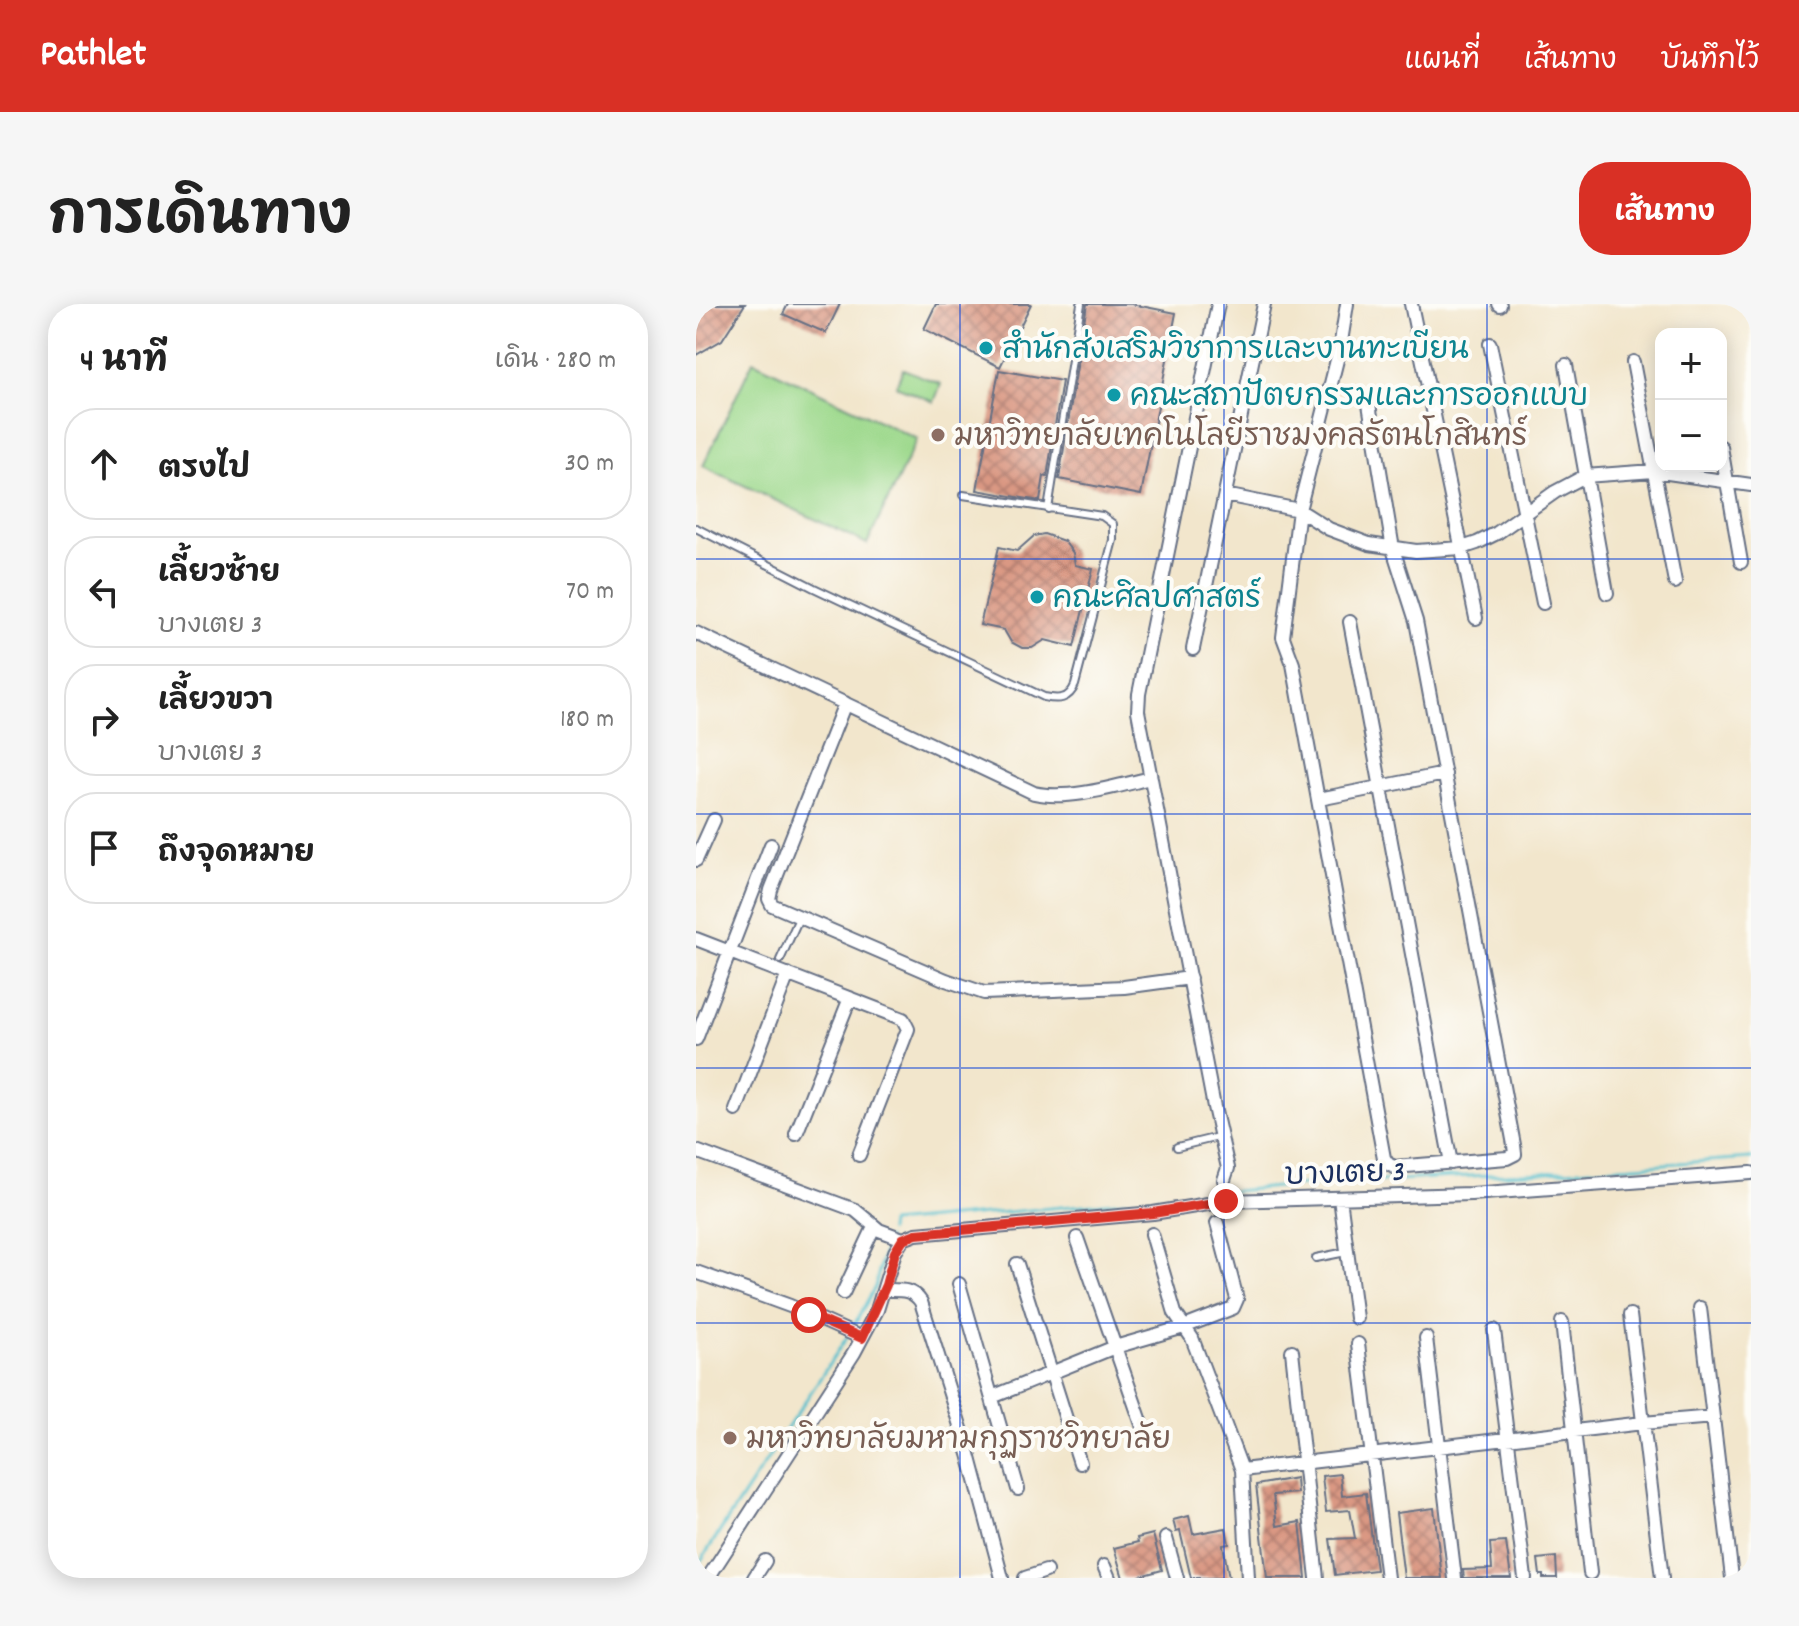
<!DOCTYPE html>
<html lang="th">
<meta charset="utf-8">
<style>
:root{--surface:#fff;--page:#f6f6f6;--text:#222;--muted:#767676;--line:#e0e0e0;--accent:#d93025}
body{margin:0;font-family:Dekko,"Playpen Sans Thai",sans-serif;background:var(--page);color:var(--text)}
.controls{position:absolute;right:24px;top:24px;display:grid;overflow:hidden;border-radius:16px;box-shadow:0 4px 20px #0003}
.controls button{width:72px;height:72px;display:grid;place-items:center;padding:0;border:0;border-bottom:2px solid var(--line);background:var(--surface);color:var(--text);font:40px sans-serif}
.stop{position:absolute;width:24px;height:24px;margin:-18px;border:6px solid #d93025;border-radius:50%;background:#fff}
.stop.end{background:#d93025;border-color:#fff;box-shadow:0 2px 8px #0008}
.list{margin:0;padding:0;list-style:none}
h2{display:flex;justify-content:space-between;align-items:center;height:104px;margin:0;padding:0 32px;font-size:34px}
h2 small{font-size:26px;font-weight:400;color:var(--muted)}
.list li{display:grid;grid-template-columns:52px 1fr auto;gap:24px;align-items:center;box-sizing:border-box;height:112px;margin:0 16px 16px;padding:0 16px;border:2px solid var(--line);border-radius:32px}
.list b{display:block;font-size:30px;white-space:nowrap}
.list p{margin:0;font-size:26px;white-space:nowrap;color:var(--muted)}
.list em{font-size:26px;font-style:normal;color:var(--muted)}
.icon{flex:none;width:44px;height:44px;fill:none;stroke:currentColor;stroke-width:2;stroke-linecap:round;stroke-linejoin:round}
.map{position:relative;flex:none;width:1055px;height:1274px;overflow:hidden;border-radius:32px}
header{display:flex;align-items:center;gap:48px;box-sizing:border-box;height:112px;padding:0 40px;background:var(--accent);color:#fff}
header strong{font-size:38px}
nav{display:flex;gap:44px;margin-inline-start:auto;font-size:28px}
.intro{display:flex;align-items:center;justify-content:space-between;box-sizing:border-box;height:192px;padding:0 48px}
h1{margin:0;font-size:56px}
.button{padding:20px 36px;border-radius:32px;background:var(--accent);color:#fff;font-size:28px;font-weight:700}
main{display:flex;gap:48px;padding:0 48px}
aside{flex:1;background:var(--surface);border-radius:32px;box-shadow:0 4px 20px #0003}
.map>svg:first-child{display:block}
</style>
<header>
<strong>Pathlet</strong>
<nav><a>แผนที่</a><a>เส้นทาง</a><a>บันทึกไว้</a></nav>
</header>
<div class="intro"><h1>การเดินทาง</h1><a class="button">เส้นทาง</a></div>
<main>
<aside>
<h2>4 นาที<small>เดิน · 280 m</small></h2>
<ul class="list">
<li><svg class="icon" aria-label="ahead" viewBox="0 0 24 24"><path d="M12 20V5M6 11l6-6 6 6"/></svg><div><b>ตรงไป</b></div><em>30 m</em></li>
<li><svg class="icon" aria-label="left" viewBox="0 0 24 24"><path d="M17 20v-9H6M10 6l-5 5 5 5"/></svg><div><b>เลี้ยวซ้าย</b><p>บางเตย 3</p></div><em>70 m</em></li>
<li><svg class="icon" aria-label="right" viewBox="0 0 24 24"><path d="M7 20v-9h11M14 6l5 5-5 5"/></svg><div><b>เลี้ยวขวา</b><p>บางเตย 3</p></div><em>180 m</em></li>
<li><svg class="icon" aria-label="arrive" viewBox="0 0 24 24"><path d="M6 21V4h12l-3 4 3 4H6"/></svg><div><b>ถึงจุดหมาย</b></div></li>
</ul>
</aside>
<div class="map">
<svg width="1055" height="1274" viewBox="0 0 1055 1274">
<defs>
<pattern id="building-cross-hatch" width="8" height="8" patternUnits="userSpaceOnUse" patternTransform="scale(2)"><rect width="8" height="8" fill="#da9883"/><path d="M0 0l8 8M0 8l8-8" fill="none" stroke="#b07c6e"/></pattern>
</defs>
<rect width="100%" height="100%" fill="#fdfcf7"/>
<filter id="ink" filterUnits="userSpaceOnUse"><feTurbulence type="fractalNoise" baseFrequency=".0125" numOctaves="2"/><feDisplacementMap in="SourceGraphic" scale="16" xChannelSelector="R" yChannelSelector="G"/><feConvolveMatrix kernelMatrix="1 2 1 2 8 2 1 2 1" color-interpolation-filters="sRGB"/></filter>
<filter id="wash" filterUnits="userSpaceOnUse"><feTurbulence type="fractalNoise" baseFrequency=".006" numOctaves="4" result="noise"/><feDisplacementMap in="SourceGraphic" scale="32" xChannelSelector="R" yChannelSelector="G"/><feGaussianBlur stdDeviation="1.8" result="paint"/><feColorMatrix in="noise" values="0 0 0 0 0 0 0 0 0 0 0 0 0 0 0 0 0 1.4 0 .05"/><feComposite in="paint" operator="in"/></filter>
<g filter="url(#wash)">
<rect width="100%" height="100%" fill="#f2e6cc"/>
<path fill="#9ed98d" stroke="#5c8476" stroke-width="2" d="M57 57 221 135 171 240 7 162Z
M207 65 245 80 238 98 200 82Z"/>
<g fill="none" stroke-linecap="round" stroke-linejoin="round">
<path stroke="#53bfcd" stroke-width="3" d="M193 927 194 919 592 882 867 867 1055 854
M155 1027 179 983 191 934
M0 1264 151 1033"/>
</g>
<g id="blocks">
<path fill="url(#building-cross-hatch)" d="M0 0H49L26 36 0 51Z
M92 0H144L130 29 87 10Z
M240 0H335L304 63 228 25Z
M391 0H435L480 9 445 191 363 175Z
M303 66 366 77 351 173 348 172 344 197 281 186Z
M348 230 368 237 377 249 379 261 397 265 378 343 349 336 336 344H326L315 338 308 326 284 321 303 243 321 247 338 232Z
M644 1170 646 1192 670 1189 680 1266 639 1271 634 1235 659 1234 654 1206 630 1208 626 1172Z
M600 1174 601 1189 577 1191 581 1222 604 1218 610 1274H571L560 1181Z
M738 1204 746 1274H708L700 1209Z
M493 1212 497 1230 530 1224 533 1240 527 1241 533 1274H495L484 1227 480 1228 477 1216Z
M457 1230 466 1266 444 1272V1274H427L418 1244 442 1238 441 1234Z
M810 1238 815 1274H768L767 1266 796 1265 794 1239Z
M860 1253 861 1274H847V1271H844L842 1255Z"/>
</g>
</g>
<g filter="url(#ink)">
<use href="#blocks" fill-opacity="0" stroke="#666f84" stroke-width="2"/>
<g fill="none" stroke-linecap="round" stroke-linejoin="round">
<defs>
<path id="service" d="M352 205 385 0
M0 224 118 284 348 393C362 396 373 396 379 381L417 236V220L406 212 267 191
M84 656 104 612
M481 843 526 832
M620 954 650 948"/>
<path id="minor" d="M522 0 443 390 442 407 518 803 532 864 528 876
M651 0 644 44 603 206 587 333 597 360 688 854 692 860 698 863 811 854 819 850 818 841 720 317 697 245 673 100
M715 0 780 314
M803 0 804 1
M794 40 847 299
M937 58 979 278
M870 61 911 289
M1025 143 1045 258
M529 191 603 206 633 225 673 240 720 247 766 244 781 239 801 229 859 188 889 172 958 167 1055 181
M654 318 755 859
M0 329 338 489C372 497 421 482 455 474
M497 345 568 0
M149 399 75 586 73 595 76 601 250 676 288 689 428 683 494 674
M623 495 749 470
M0 556 18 516
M0 635 207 715 212 725 163 851
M0 735 75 541
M40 806 92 670
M100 830 154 694
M0 847 159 906 183 926 207 935
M644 894 660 1014
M456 930 479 1009 496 1034 546 1166 552 1274
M381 934 449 1129
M321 960 384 1159
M0 968 94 1002 166 1034
M263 980 322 1185
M188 986C203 986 216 984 225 998L273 1150 306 1274
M147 989 178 923
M1004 1004 1036 1274
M934 1011 966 1274
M866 1018 894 1269
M798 1026 829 1274
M730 1034 759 1274
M662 1040 691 1274
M596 1047 621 1274
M296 1093 419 1043 488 1023 537 1004 541 995 521 919
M546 1166 947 1119 1017 1113
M470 1234 481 1274
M408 1262 413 1274
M12 1274 158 1049 181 1006 199 948 207 935 220 930 457 909 530 897 775 890 1055 869
M58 1274 69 1257
M329 1274 350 1267"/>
</defs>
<use href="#service" stroke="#666f84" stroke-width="10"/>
<use href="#minor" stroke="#666f84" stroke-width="16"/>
<use href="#service" stroke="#fff" stroke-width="6"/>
<use href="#minor" stroke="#fff" stroke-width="12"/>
</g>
</g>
<g fill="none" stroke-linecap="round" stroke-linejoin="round" filter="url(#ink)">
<path stroke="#d93025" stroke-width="10" d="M113 1011 166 1034 190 981 199 948 207 935 220 930 457 909 530 897"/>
</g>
<path fill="none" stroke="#1d4ed8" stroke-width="2" stroke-opacity="0.55" d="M264 0V1274M528 0V1274M791 0V1274M0 255H1055M0 510H1055M0 764H1055M0 1019H1055"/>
<g fill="#0f9aa8" stroke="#fdfcf7" stroke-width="3">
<circle cx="290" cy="44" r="8"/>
<circle cx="418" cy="91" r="8"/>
<circle cx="341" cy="293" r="8"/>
</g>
<g fill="#8d6e63" stroke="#fdfcf7" stroke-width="3">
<circle cx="242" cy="131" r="8"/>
<circle cx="34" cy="1134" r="8"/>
</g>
<g text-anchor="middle" stroke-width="8" stroke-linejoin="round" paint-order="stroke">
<g font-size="30" fill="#0d838f" stroke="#fdfcf7" text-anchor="start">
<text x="306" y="54">สำนักส่งเสริมวิชาการและงานทะเบียน</text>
<text x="434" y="101">คณะสถาปัตยกรรมและการออกแบบ</text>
<text x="357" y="303">คณะศิลปศาสตร์</text>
</g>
<g font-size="30" fill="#785e54" stroke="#fdfcf7" text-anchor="start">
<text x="258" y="141">มหาวิทยาลัยเทคโนโลยีราชมงคลรัตนโกสินทร์</text>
<text x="50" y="1144">มหาวิทยาลัยมหามกุฏราชวิทยาลัย</text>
</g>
<g font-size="30" fill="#1b2f5e" stroke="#fdfcf7">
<text transform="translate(649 868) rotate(-2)" y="10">บางเตย 3</text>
</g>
</g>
</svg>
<div class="controls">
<button>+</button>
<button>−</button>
</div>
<div class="stop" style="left:113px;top:1011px"></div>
<div class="stop end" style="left:530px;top:897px"></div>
</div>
</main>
